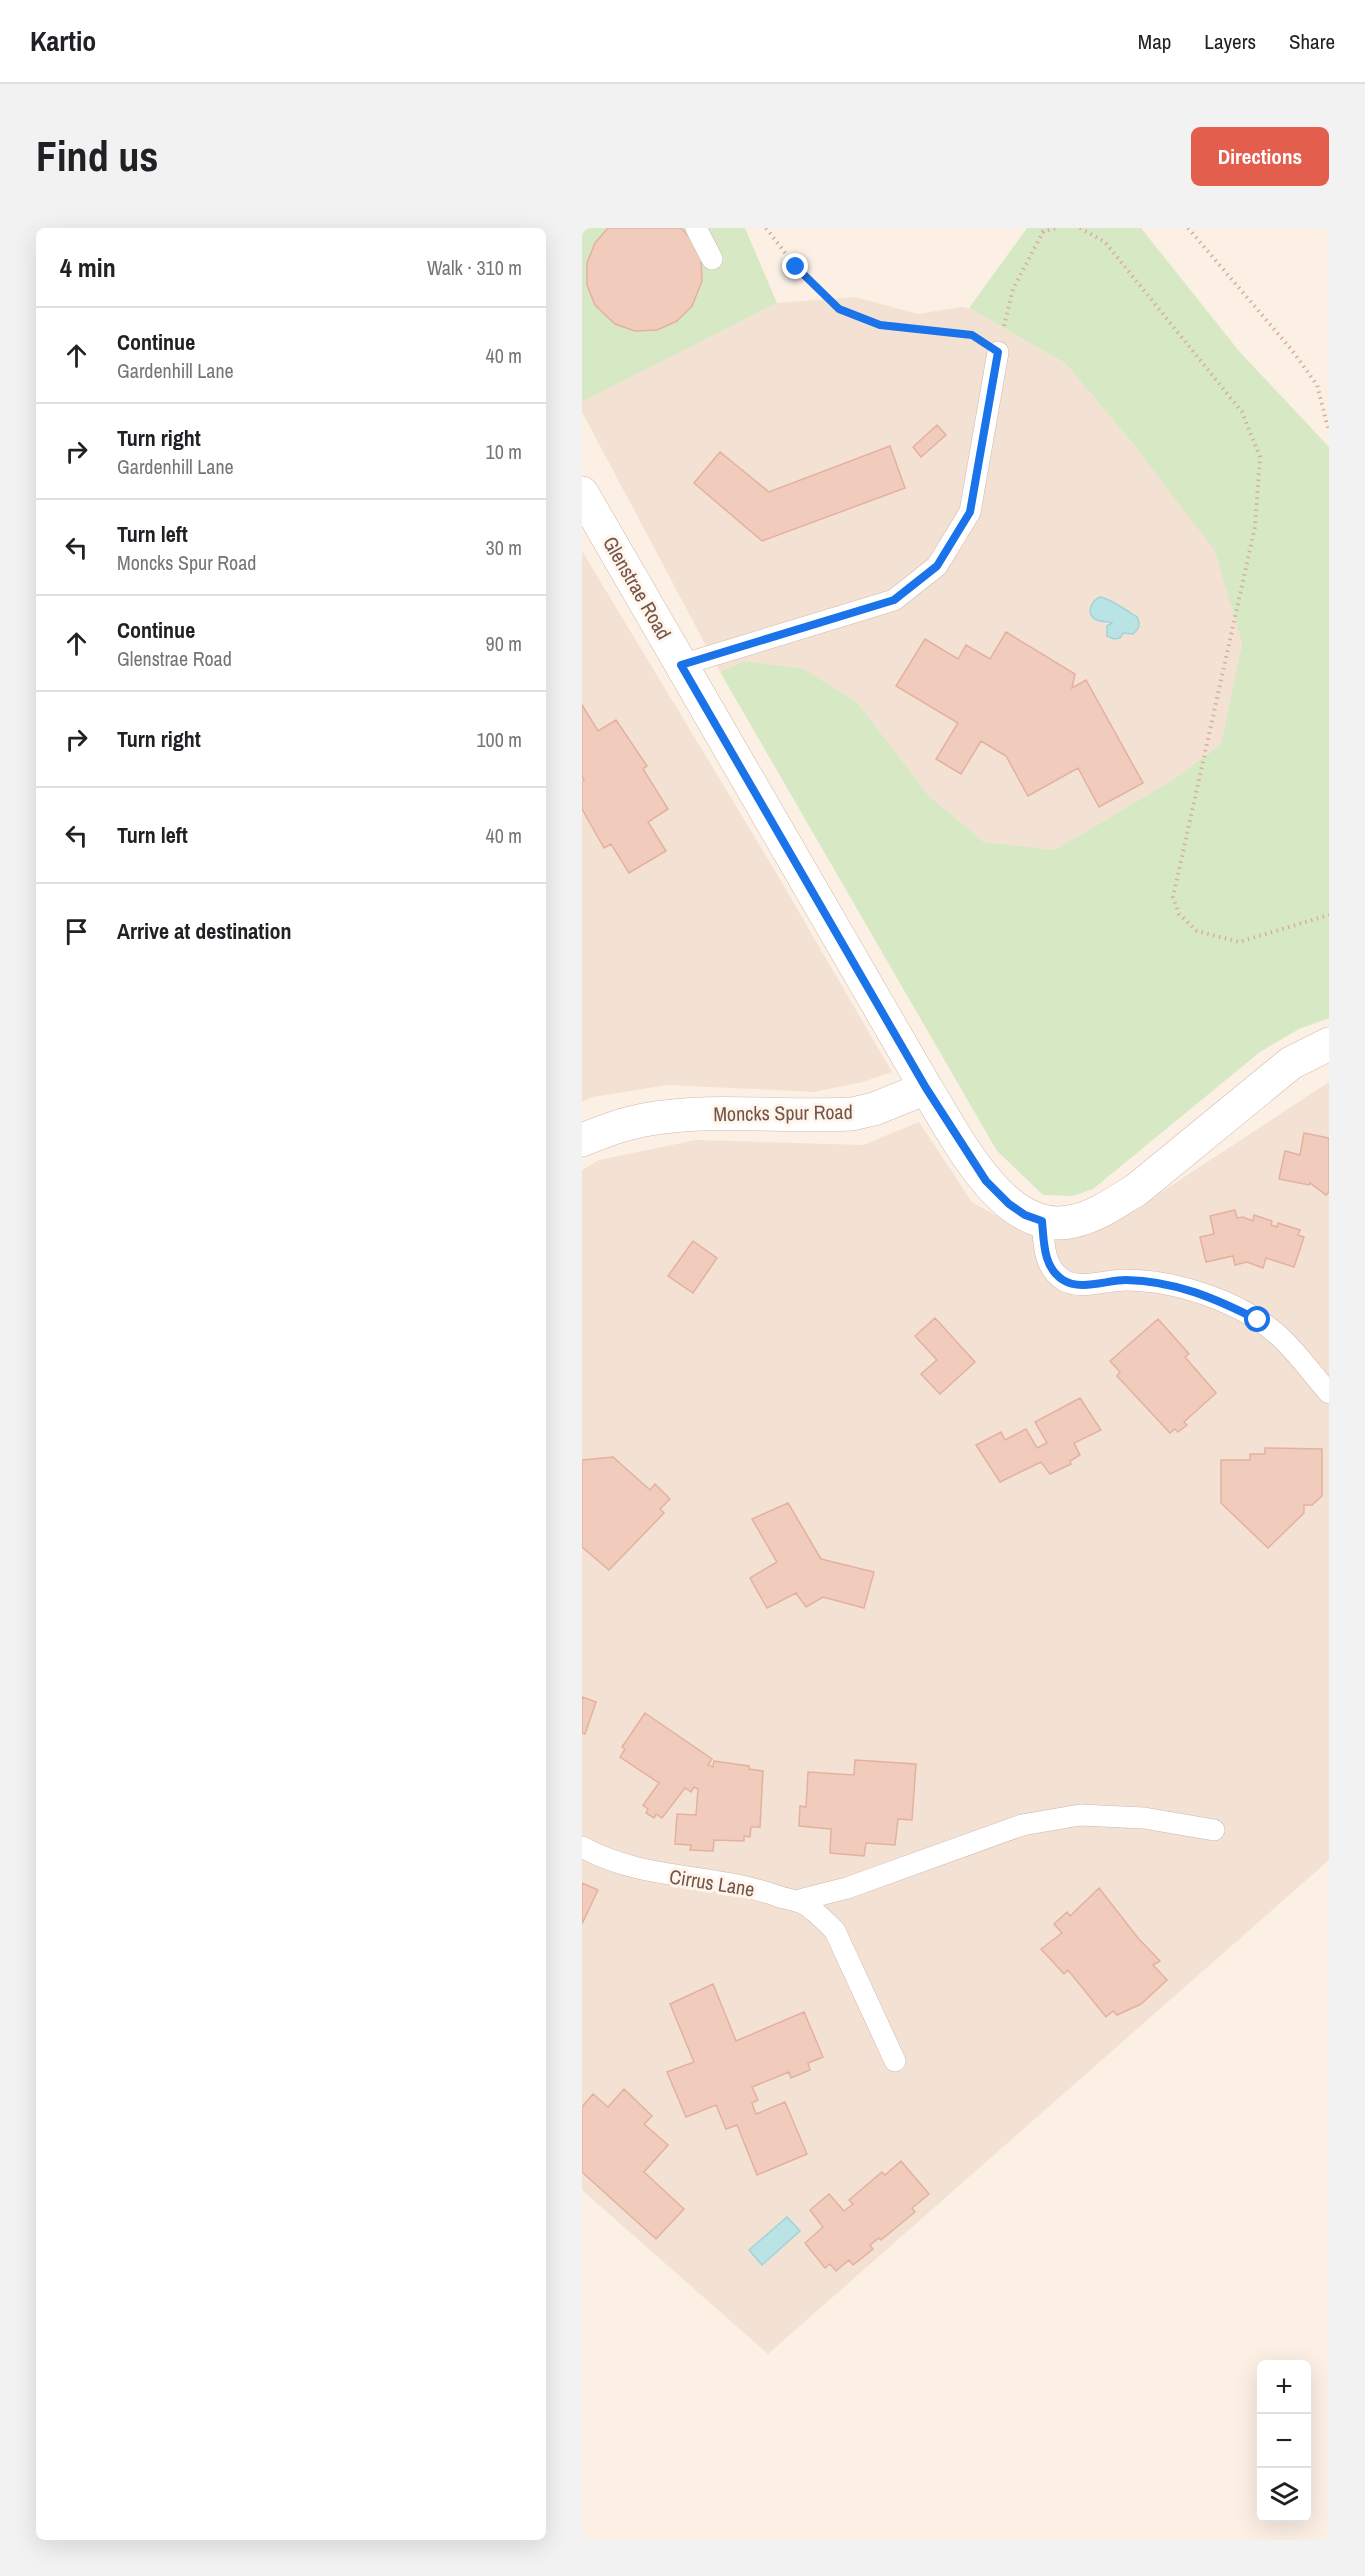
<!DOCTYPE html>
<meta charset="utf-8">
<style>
:root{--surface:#fff;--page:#f2f2f2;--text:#202124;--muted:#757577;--line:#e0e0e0;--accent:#e35e4c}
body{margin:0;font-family:"Archivo Narrow",sans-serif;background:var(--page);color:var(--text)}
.controls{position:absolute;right:18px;bottom:18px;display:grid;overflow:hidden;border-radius:9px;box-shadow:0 6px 24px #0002}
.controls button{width:54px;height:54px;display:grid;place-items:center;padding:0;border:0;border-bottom:2px solid var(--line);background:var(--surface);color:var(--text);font:30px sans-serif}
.stop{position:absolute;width:18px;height:18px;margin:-14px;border:4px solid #1a73e8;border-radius:50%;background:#fff}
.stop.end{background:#1a73e8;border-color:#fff;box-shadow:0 2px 6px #0008}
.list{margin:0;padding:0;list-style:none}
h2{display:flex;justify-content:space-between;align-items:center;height:78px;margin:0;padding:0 24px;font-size:26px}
h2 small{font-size:20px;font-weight:400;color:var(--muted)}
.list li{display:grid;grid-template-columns:39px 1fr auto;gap:18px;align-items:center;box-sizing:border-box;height:96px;padding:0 24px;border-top:2px solid var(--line)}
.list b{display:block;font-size:22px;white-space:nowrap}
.list p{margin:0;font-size:20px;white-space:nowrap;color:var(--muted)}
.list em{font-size:20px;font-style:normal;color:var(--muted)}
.icon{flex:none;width:33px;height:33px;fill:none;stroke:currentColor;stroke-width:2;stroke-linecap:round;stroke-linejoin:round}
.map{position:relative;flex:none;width:747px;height:2312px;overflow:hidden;border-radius:9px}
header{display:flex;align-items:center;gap:36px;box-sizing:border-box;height:84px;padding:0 30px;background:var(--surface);border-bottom:2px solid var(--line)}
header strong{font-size:28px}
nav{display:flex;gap:33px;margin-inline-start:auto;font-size:21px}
.intro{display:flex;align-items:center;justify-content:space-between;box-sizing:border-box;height:144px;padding:0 36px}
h1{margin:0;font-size:42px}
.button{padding:15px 27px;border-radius:9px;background:var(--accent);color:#fff;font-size:21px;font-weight:700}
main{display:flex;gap:36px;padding:0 36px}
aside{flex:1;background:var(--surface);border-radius:9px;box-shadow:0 6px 24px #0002}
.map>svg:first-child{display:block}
</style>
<header>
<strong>Kartio</strong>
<nav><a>Map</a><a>Layers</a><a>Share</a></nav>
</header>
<div class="intro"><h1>Find us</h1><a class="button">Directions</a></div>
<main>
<aside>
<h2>4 min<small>Walk · 310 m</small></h2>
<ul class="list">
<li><svg class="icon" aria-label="ahead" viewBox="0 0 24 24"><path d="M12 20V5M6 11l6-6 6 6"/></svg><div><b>Continue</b><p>Gardenhill Lane</p></div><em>40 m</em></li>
<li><svg class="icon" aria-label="right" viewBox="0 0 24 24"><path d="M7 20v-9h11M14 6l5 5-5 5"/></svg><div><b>Turn right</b><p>Gardenhill Lane</p></div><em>10 m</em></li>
<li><svg class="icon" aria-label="left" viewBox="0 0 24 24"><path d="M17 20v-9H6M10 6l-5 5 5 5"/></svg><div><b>Turn left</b><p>Moncks Spur Road</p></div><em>30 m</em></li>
<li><svg class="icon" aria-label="ahead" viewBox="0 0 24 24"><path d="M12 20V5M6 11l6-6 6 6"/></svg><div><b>Continue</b><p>Glenstrae Road</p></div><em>90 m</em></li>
<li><svg class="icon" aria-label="right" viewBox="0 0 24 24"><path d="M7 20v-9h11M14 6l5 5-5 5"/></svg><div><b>Turn right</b></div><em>100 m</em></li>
<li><svg class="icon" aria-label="left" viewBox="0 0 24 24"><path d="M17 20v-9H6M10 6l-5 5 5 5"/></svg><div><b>Turn left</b></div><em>40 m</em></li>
<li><svg class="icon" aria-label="arrive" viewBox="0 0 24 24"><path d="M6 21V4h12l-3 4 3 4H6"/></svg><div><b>Arrive at destination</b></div></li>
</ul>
</aside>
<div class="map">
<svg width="747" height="2312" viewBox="0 0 747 2312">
<rect width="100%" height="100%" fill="#fcf0e5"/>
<path fill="#f3e1d3" d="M273 69 336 86 379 79 387 80 483 135 552 217 634 323 660 415 639 516 592 551 473 622 402 614 347 568 275 474 220 440 162 433 138 444 0 184V174L195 75Z
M0 323 192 641 310 844 281 854 232 864 86 857 10 869 0 874Z
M747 854V1632L186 2126 0 1962V942L17 932 114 912 281 917 337 894 390 974 446 1005 488 1009 534 994Z"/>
<path fill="#d7e9c4" d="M0 0H163L195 75 0 174Z
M445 0H559L657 123 747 219V790L717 801 678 824 511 961 491 968 461 967 415 923 138 444 162 433 220 440 275 474 347 568 402 614 473 622 592 551 639 516 660 415 633 323 552 217 483 135 387 80Z"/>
<path fill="#bae3e5" stroke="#a0d4d7" stroke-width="1.5" d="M518 369C526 370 546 383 555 389 559 397 557 401 551 406L541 405 538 410 532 411 525 408V398L530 395C525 393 519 394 515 392 503 387 509 373 518 369Z
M205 1989 218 2003 180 2037 167 2022Z"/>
<path fill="#f1ccbd" stroke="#e3b19e" stroke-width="1.5" d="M26 0H99L109 11 119 31 120 53 110 78 95 93 75 102 53 103 33 96 13 77 5 57V35L13 15Z
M355 197 364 207 339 229 331 219Z
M308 218 323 260 180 313 112 255 138 224 187 264Z
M424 404 493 446 490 460 504 452 561 555 517 579 496 540 446 568 424 528 399 513 379 546 354 531 376 495 314 458 343 411 376 431 384 417 408 431Z
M0 477 16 503 34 492 65 538 61 541 86 581 66 594 84 623 47 645 29 616 22 620 0 581V553L2 552 0 548Z
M722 905 747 910V964L744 967 728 955 727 957 697 951 703 923 718 927Z
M653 982 655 990 661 989 671 993 672 987 690 993 689 997 695 999 696 995 718 1002 716 1007 722 1009 712 1039 684 1030 681 1040 665 1034 653 1037 651 1028 624 1034 618 1009 632 1006 628 988Z
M111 1013 135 1030 111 1065 86 1048Z
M353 1090 393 1134 358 1166 339 1146 355 1132 333 1108Z
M576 1091 607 1126 603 1129 634 1165 602 1194 605 1197 596 1204 593 1201 588 1205 535 1148 538 1144 528 1133Z
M498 1170 519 1202 492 1215 498 1227 488 1233 489 1236 468 1246 459 1234 418 1254 394 1217 419 1204 423 1212 444 1201 455 1220 465 1215 453 1194Z
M683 1220 740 1221V1268L730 1277H722V1285L686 1320 639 1275V1232H668V1226H683Z
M31 1229 68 1262 73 1256 88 1271 78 1281 82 1285 27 1342 0 1319V1232Z
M206 1275 239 1331 292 1344 282 1380 241 1369 224 1379 214 1365 185 1380 168 1350 195 1334 170 1291Z
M0 1469 14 1474 3 1506 0 1505Z
M63 1485 130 1531 126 1537 131 1539 132 1533 167 1538V1541L181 1543 178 1599H169L168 1609 162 1608V1613L132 1612 131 1623 108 1622 109 1617 93 1616 95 1586 114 1587 116 1561 112 1559 109 1564 103 1560 80 1590 74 1586 72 1590 64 1585 66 1581 61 1577 77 1555 38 1529 43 1521 40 1519Z
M273 1532 334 1536 330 1592 316 1591 313 1617 284 1615 282 1628 248 1625 249 1601 217 1598 218 1578 224 1579 226 1544 272 1547Z
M0 1655 16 1662 0 1696Z
M517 1660 556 1710 578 1733 571 1737 585 1752 559 1776 535 1787 531 1783 524 1789 486 1742 482 1746 459 1721 480 1705 472 1696 485 1684 488 1688Z
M131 1756 154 1813 222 1784 241 1829 226 1835 228 1842 209 1850 207 1844 170 1859 176 1872 170 1875 174 1886 203 1874 225 1926 175 1947 155 1897 144 1901 134 1877 104 1889 85 1844 112 1834 88 1776Z
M42 1861 70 1888 62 1896 86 1917 62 1944 102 1981 74 2011 0 1944V1879L11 1866 26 1879Z
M319 1933 347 1966 330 1980 333 1984 299 2012 297 2010 288 2017 291 2021 271 2037 267 2032 254 2043 248 2036 243 2040 223 2015 241 1999 228 1982 247 1966 262 1983 271 1976 267 1972 300 1944 303 1947Z"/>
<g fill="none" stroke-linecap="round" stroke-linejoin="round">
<defs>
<path id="lane" d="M114 0 130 31
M99 437 312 372 355 338 388 284 416 124
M460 993C462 1014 461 1038 480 1051 496 1063 524 1052 543 1052 593 1052 658 1073 696 1107 715 1124 730 1146 747 1165
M0 1619C61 1653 132 1645 195 1668 204 1671 214 1672 222 1676 234 1683 243 1693 253 1703L313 1833
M214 1673 265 1660 440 1597 498 1587 562 1590 632 1602"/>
<path id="street" d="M0 265 344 860C374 907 422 1011 492 993 515 988 534 974 554 962L709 835 747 816
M0 912C20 904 40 896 62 892 130 879 201 890 270 886L292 881 344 860"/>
</defs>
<use href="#lane" stroke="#cfb9ae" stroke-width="22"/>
<use href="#street" stroke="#cfb9ae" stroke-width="34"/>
<path stroke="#d6afa0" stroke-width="4" stroke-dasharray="1.5 4.5" stroke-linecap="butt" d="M184 0 214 39 257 81 298 97 390 107 394 109
M498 0 523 14 660 184 678 229 673 299 591 669 597 686 615 703 657 714 747 687
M606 0 709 121 735 157 747 204
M460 4 474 0
M422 98 431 61 463 0"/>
<use href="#lane" stroke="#fff" stroke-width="21"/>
<use href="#street" stroke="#fff" stroke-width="33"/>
</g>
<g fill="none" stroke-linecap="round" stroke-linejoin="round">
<path stroke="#1a73e8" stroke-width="8" d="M214 39 257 81 298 97 390 107 416 124 388 284 355 338 312 372 99 437 344 860 404 953 427 976 443 987 460 993C462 1014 461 1039 481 1052 498 1063 525 1052 544 1052 593 1053 633 1070 676 1092"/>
</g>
<g text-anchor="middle" stroke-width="6" stroke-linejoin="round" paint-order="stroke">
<g font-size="20" fill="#74554b" stroke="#fff5eb">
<text transform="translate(55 360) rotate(60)" y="7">Glenstrae Road</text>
<text transform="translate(201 885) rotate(-1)" y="7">Moncks Spur Road</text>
<text transform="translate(130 1655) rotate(9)" y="7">Cirrus Lane</text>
</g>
</g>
</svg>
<div class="controls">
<button>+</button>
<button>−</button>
<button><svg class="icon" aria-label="layers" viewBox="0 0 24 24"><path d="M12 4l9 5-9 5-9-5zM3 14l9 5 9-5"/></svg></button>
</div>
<div class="stop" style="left:676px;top:1092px"></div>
<div class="stop end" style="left:214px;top:39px"></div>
</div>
</main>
